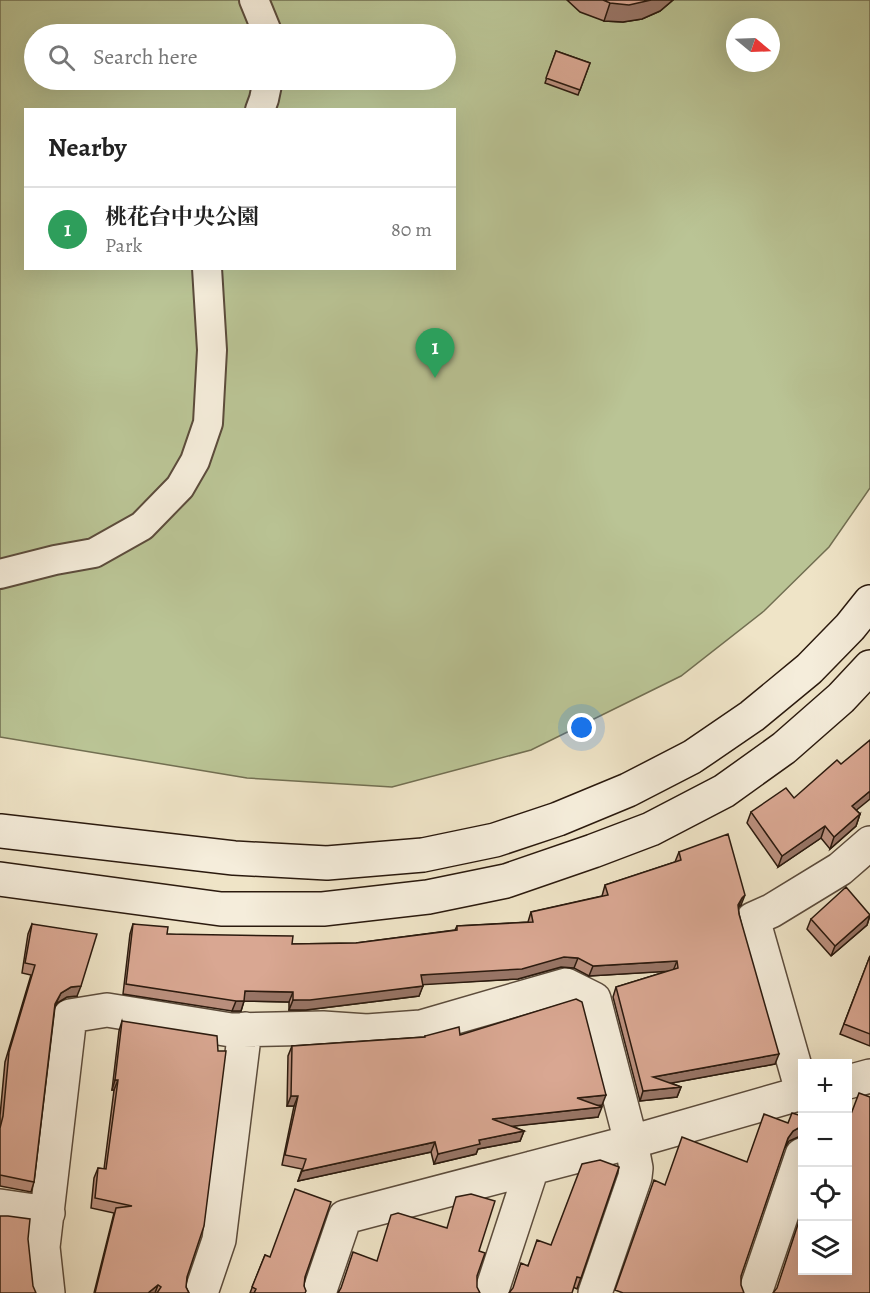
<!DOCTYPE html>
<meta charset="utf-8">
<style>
:root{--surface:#fff;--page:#f6f6f6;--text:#222;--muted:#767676;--line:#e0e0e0;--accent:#111827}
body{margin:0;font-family:Alegreya,"Noto Serif JP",serif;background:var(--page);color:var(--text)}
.controls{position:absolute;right:18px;bottom:18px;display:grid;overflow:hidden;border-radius:0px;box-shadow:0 6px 24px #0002}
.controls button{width:54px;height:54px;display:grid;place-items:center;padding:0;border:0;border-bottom:2px solid var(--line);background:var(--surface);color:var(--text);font:30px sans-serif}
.compass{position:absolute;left:726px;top:18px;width:54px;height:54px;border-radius:50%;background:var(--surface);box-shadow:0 6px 24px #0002;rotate:109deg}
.you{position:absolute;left:582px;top:728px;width:21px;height:21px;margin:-15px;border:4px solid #fff;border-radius:50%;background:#1a73e8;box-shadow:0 0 0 9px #1a73e833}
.badge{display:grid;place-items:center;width:39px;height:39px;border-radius:50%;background:var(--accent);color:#fff;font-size:20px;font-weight:700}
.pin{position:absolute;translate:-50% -50px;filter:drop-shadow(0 2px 3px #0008)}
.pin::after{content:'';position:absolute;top:32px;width:21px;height:18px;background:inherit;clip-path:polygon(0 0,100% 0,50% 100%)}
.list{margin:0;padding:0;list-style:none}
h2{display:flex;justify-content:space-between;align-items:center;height:78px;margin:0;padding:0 24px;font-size:26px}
h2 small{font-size:20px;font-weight:400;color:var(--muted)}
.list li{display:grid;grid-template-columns:39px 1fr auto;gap:18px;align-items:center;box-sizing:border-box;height:84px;padding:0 24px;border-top:2px solid var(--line)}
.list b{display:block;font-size:22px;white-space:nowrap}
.list p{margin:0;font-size:20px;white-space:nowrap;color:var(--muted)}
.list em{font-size:20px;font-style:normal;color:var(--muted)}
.icon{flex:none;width:33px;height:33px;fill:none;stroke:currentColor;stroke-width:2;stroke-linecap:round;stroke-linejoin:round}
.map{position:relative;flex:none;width:870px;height:1293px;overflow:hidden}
.search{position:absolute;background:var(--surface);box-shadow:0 6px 24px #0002;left:24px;top:24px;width:432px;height:66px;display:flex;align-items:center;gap:15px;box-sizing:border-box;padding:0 21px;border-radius:33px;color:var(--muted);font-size:22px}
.panel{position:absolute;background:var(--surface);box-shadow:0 6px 24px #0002;left:24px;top:108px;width:432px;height:162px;border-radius:0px}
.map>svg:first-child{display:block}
</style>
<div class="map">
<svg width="870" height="1293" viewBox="0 0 870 1293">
<rect width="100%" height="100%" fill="#efe4c7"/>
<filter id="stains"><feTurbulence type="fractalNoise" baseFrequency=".00333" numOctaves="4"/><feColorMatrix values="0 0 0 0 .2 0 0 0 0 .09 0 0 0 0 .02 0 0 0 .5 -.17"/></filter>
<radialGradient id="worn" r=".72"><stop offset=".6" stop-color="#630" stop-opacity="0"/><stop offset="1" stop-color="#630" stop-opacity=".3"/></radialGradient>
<path fill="#bac495" stroke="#726f52" stroke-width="1.5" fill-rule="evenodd" d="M0 0H870V488L829 547 764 611 681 676 531 750 392 787 247 778 0 737ZM735 27H771V63H735ZM34 34H446V80H34ZM26 110H454V268H26Z"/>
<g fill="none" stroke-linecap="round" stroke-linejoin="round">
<defs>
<path id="pedestrian" d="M254 0 268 34
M260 110 264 99 268 80
M0 574 55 560 94 553 142 526 180 487 195 461 208 423 212 350 207 268"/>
<path id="minor" d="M848 1082 870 1076
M802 1091 753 919 771 911 840 869 870 843
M0 1206 48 1213
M48 1293 43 1247 70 1016 107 1010 231 1030 323 1028 367 1031 421 1027 566 985 594 999 631 1142 636 1168 635 1177 595 1293
M201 1293 219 1240 245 1029
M319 1293 345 1217 631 1142 802 1093
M491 1293 532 1168
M755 1293 802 1155"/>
<path id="secondary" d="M0 831 234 858 327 863 423 855 495 840 558 819 628 790 692 757 752 716 809 669 850 627 870 602
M0 879 221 909H323L428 897 506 881 593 851 651 829 724 791 784 748 841 698 870 667"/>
</defs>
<use href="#pedestrian" stroke="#5c4c3c" stroke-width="32"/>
<use href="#minor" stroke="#5c4c3c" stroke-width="36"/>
<use href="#secondary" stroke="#2b1a0e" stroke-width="36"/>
<use href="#pedestrian" stroke="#f5eddb" stroke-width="28"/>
<use href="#minor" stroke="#f5eddb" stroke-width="33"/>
<use href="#secondary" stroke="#f5eddb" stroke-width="33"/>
</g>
<path fill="#bb907e" stroke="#2b1a0e" stroke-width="1.5" d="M567 0H673L660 11 642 19 623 22 604 21 580 12Z
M556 51 590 63 578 95 545 83Z
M794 798 856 810 860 814 856 826 830 849 821 838 778 867 747 823 751 812Z
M679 852 741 905 738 907 739 914 775 1064 671 1083 681 1087 677 1097 640 1101 613 997 616 987 668 971 589 976 574 968 561 967 518 979 423 984 419 996 306 1010H289V1002L244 1001 241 1011H232L123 994 130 934 133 924 167 934 292 944 356 943 455 930 457 926 528 922 531 912 602 896 605 885 675 862Z
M870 916 867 925 831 956 807 929 811 919Z
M32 924 77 996 67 997 57 1003 55 1007 34 1182 31 1192 0 1186V1116L5 1062 31 975 22 973 28 934Z
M870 956V1046L840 1034Z
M122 1021 187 1277 186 1287 189 1293H94L114 1213 91 1208 94 1178 98 1168 104 1169 114 1090H112L119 1031Z
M460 1035 602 1105 597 1106 598 1117 512 1126 524 1131 520 1141 478 1149 476 1154 434 1164 431 1152 298 1181 302 1169 282 1165 294 1106H287L288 1056 292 1046 424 1037 425 1036Z
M619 1167 577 1289 528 1265 551 1245Z
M265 1255 305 1277 304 1286 305 1293H250Z"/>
<path fill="#987566" stroke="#2b1a0e" stroke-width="1.5" d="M651 0H673L660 11 642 19 623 22 604 21 610 3Z
M870 791V799L848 817 852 806Z
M860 814 856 826 830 849 834 837Z
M825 826 821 838 778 867 782 856Z
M745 895 741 905 738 908 735 915 742 898Z
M870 915 867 925 831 956 835 946Z
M564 957 578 958 574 968 561 967 518 979 418 985 421 975Z
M677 961 673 971 589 976 593 966Z
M81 986 77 996 67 997 57 1003 51 1014 61 993 71 987Z
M423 986 419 996 306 1010H289L293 1000Z
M245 991 293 992 289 1002 242 1001Z
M236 1001H244L241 1011H232Z
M779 1054 775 1064 650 1087 653 1077Z
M115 1080H118L114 1090H112Z
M681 1087 677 1097 640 1101 643 1091Z
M606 1095 602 1105 574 1108 577 1098Z
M291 1096H298L294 1106H287Z
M602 1107 598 1117 488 1129 492 1119Z
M802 1126V1137H798L789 1141 784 1149 788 1138 793 1131Z
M524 1131 520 1141 478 1149 476 1154 434 1164 438 1154 479 1140Z
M435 1142 431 1152 298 1181 302 1171Z
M158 1285 155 1293H148Z"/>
<path fill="#d9a792" stroke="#2b1a0e" stroke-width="1.5" d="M603 0H651L629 5 610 3Z
M556 51 590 63 580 90 546 78Z
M870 740V791L852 806 860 814 834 837 825 826 782 856 751 812 786 788 794 798 837 760 841 764Z
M728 834 745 895 742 898 738 905 739 914 779 1054 653 1077 681 1087 643 1091 616 987 678 968 677 961 593 966 578 958 564 957 522 969 421 975 423 986 310 1000H293V992L245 991 244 1001H236L126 984 133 924 168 927 167 934 293 936 292 944 356 943 457 930V926L533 922 531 912 608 895 605 885 681 860 679 852Z
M846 887 870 915 835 946 811 919Z
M32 924 97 934 81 986 71 987 61 993 55 1004 34 1182 0 1175V1128L3 1116 9 1052 35 965 25 963Z
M870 956V1034L844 1024Z
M576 999 582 1002 606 1095 577 1098 602 1107 492 1119 524 1131 479 1140 480 1144 438 1154 435 1142 302 1171 306 1159 285 1155 298 1096H291L292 1046 425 1037V1036L459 1027 460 1035Z
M122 1021 217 1036 218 1051H226L204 1226 187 1277 186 1287 189 1293H157L161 1287 158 1285 148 1293H95L116 1208 132 1206 95 1198 98 1168 106 1169 118 1080H115Z
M859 1093 870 1097V1293H773L777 1288 802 1212V1270H848V1122Z
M792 1113 802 1116V1126L793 1131 788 1138 741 1276V1285L744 1293H623L615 1290 654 1180 665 1185 682 1137 747 1162 764 1114 788 1123Z
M600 1160 619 1167 581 1278 577 1277 572 1293H509L513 1288 521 1263 528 1266 537 1240 551 1245 582 1164Z
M295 1189 331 1202 305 1277 304 1286 306 1291 305 1293H254L256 1289 252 1287 265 1255 270 1257Z
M471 1194 495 1201 479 1251 485 1253 477 1276V1287L480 1293H338L341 1288 353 1252 377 1261 391 1215 398 1213 447 1228 456 1197Z
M0 1216H8L30 1219 28 1239 33 1286 36 1293H0Z"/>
<rect width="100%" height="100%" filter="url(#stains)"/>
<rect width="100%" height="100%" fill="url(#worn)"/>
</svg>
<div class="controls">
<button>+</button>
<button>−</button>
<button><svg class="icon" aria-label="locate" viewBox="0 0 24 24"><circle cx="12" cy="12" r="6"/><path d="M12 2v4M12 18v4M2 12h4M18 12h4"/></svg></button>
<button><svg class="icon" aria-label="layers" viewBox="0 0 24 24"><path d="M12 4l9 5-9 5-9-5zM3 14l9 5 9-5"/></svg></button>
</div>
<svg class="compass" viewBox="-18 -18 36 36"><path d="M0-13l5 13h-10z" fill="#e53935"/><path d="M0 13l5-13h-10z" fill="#767676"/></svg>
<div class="you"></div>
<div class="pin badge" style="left:435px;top:378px;background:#2e9e5b">1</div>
<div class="search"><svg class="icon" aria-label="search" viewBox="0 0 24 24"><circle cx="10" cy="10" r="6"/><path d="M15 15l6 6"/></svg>Search here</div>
<section class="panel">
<h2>Nearby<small></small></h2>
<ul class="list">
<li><span class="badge" style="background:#2e9e5b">1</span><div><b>桃花台中央公園</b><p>Park</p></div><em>80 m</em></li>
</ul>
</section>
</div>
